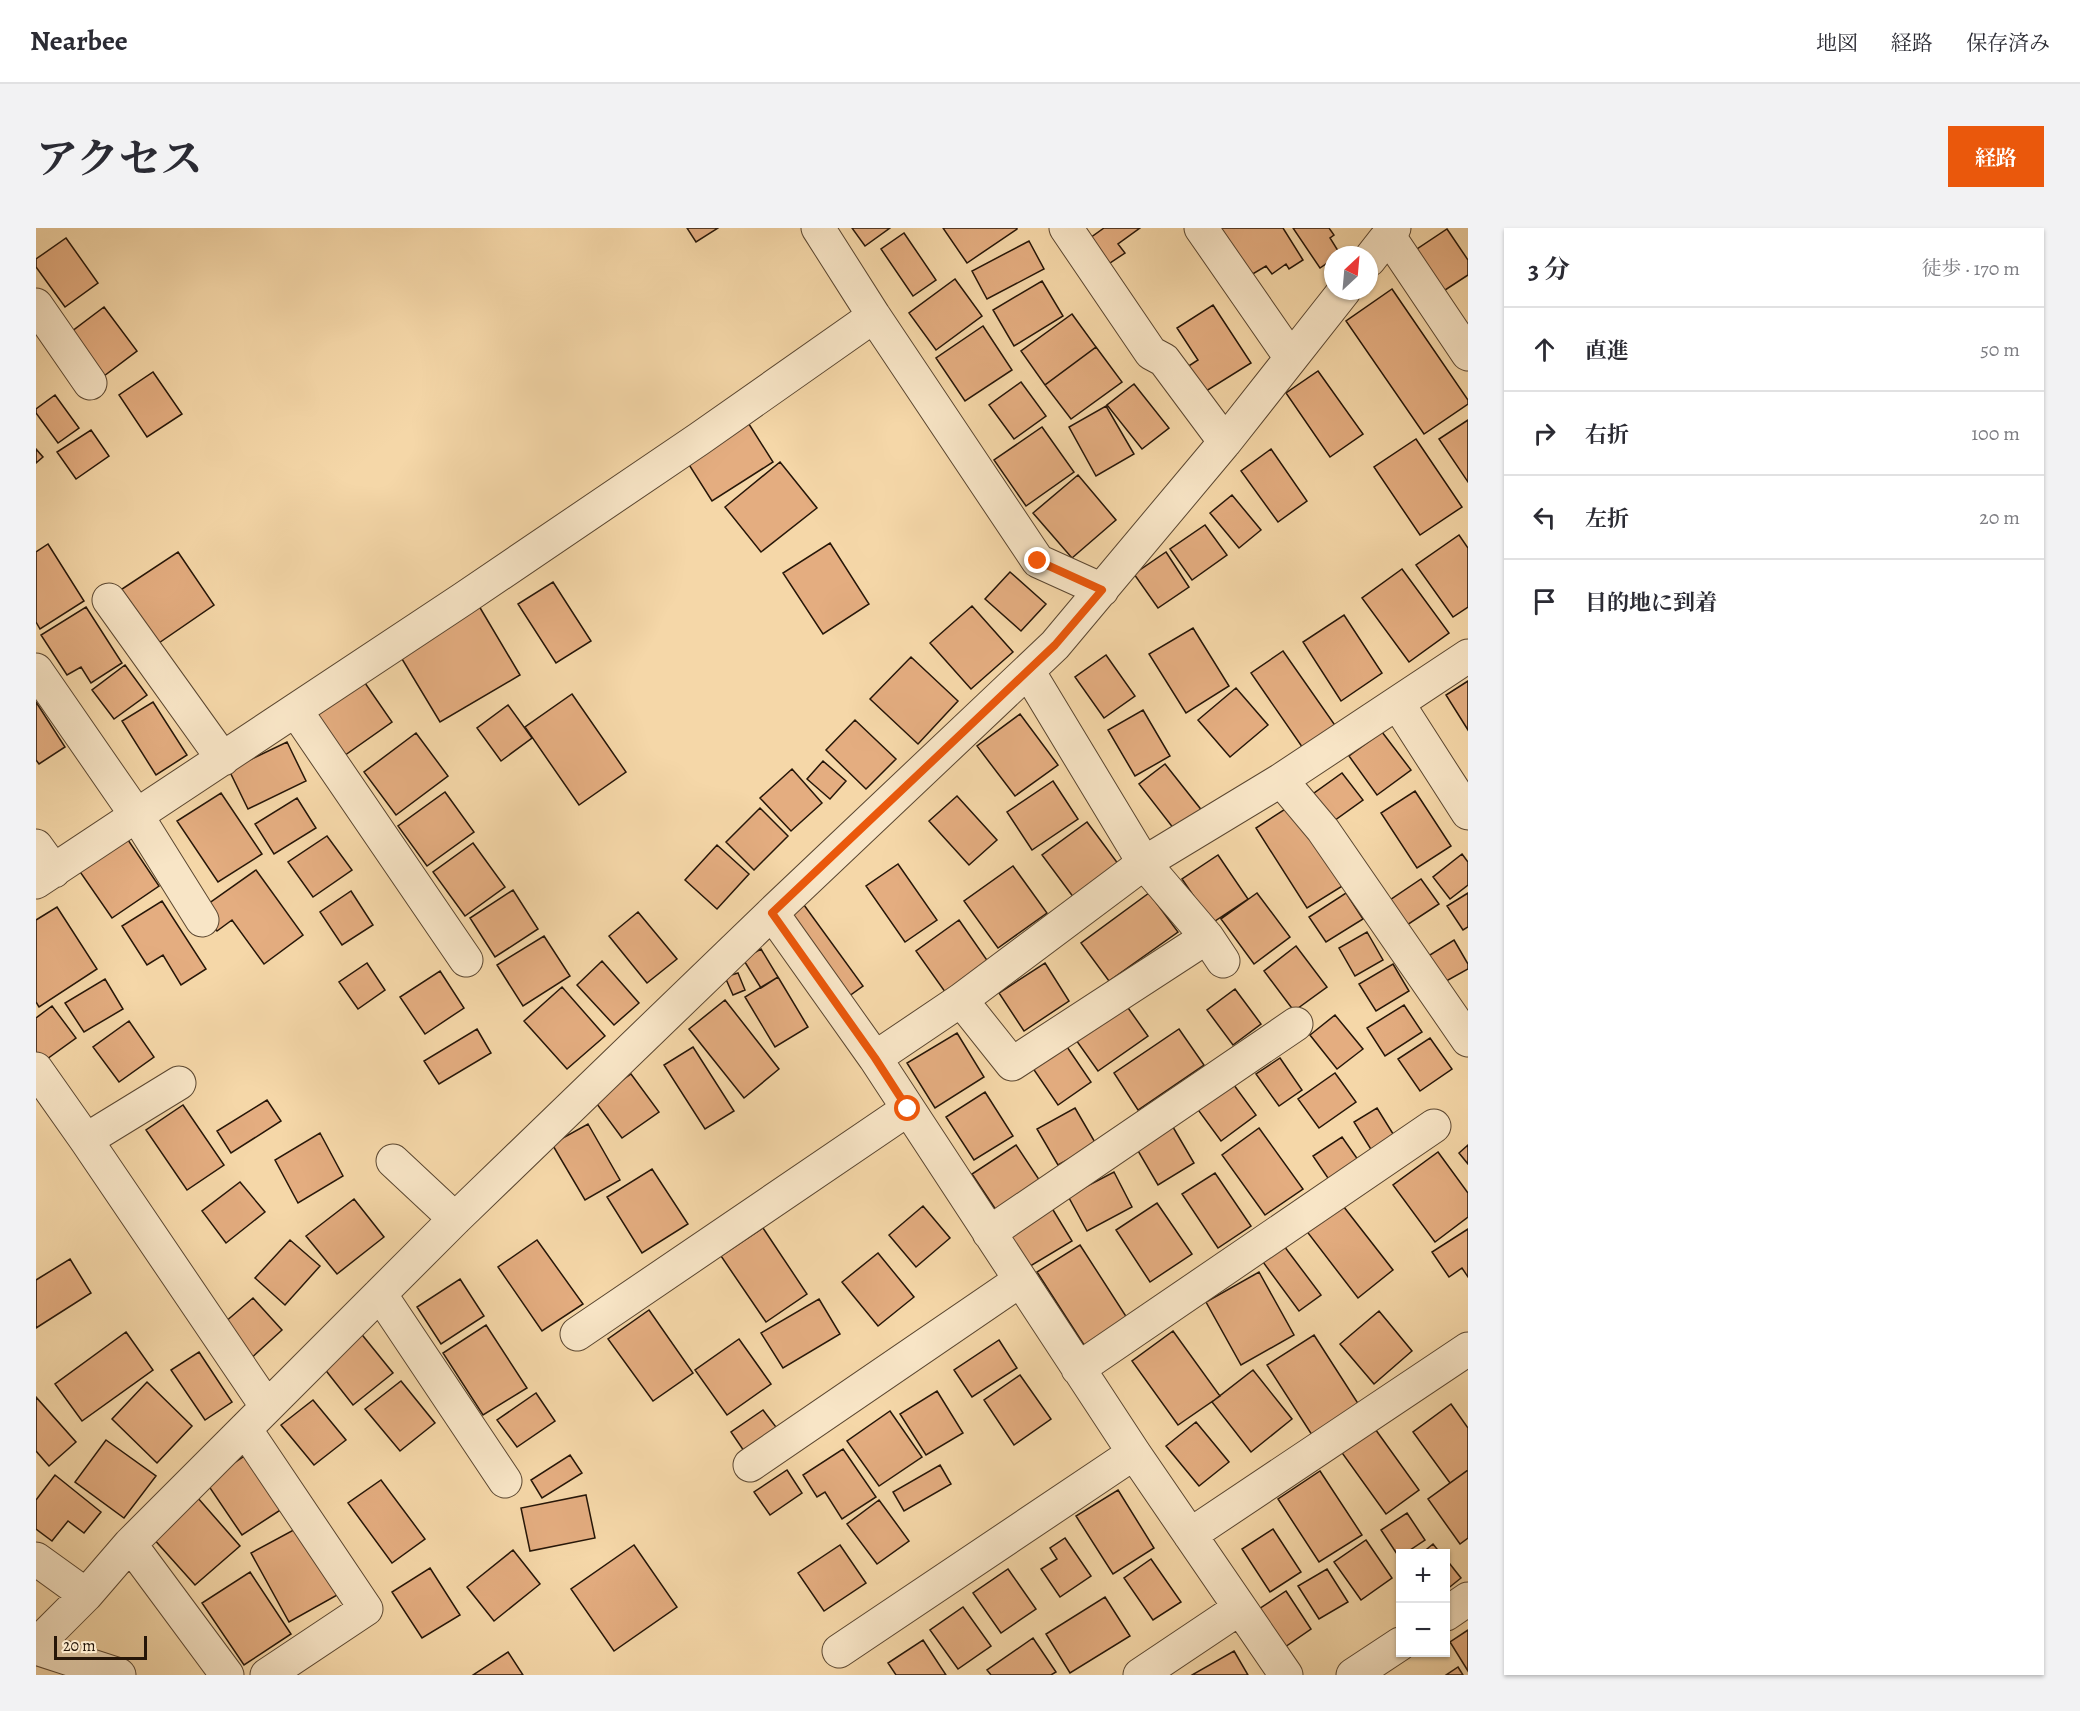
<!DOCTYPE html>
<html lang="ja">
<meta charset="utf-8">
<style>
:root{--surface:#fff;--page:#f2f2f3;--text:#2b2b33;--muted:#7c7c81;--line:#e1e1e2;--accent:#ea580c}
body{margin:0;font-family:Alegreya,"Noto Serif JP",serif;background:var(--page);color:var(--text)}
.controls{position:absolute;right:18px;bottom:18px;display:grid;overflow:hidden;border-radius:0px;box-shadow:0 2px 4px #0004}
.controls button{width:54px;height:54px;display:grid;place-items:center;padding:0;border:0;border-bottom:2px solid var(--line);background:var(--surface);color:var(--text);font:30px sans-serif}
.compass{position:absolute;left:1288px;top:18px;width:54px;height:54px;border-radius:50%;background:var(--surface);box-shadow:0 2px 4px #0004;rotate:26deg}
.scale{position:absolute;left:18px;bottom:15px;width:93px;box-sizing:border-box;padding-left:6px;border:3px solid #261608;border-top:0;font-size:16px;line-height:21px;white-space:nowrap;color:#261608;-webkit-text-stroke:4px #f8e5c6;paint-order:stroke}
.stop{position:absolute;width:18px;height:18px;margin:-14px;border:4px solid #ea580c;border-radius:50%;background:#fff}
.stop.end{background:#ea580c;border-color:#fff;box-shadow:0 2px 6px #0008}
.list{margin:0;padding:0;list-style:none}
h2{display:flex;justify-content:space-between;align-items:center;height:78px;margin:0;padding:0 24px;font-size:26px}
h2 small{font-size:20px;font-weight:400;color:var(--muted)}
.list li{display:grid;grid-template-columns:39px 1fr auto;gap:18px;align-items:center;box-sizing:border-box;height:84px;padding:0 24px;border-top:2px solid var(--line)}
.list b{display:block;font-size:22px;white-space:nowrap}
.list em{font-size:20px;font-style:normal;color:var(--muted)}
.icon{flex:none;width:33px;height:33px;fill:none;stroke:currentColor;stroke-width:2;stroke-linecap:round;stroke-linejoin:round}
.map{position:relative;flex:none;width:1432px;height:1447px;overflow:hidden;border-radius:0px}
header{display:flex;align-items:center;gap:36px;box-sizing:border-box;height:84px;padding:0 30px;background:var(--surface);border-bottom:2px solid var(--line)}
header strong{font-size:28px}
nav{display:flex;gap:33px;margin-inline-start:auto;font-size:21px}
.intro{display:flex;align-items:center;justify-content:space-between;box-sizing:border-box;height:144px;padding:0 36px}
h1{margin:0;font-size:42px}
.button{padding:15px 27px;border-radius:0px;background:var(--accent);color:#fff;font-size:21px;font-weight:700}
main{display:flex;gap:36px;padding:0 36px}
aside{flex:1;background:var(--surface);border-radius:0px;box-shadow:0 2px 4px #0004}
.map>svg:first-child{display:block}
</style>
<header>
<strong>Nearbee</strong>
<nav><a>地図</a><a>経路</a><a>保存済み</a></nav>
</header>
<div class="intro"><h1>アクセス</h1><a class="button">経路</a></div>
<main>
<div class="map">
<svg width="1432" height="1447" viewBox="0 0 1432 1447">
<rect width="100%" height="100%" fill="#f5d7a8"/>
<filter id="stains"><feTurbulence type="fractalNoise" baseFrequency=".00333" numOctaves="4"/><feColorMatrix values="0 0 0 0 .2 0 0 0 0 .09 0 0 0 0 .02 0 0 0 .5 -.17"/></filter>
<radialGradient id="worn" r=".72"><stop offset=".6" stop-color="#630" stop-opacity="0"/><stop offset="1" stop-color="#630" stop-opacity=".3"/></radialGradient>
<path fill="#e4ad80" stroke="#261608" stroke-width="1.5" d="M651 0H682L660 14Z
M816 0H854L829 18Z
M907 0H981V1L931 35Z
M1068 0H1104L1082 16 1089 25 1065 41 1047 15Z
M1185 0H1247L1267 32 1253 41 1250 36 1236 46 1230 38 1215 47Z
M1257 0H1293L1298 7 1294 10 1304 26 1297 27V31L1284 40Z
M1411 1 1432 32V47L1400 68 1372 27Z
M868 5 900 52 877 68 845 21Z
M30 10 62 55 29 79 0 39V31Z
M993 13 1008 41 951 71 936 43Z
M919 51 946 88 900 122 873 85Z
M1006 53 1027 88 978 118 957 82Z
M1356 61 1432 172V176L1388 206 1310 93Z
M1177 77 1215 135 1167 165 1151 139 1162 132 1141 100Z
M68 79 101 123 64 151 31 107Z
M1036 86 1060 119 1009 157 985 123Z
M947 98 976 142 929 173 900 130Z
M1060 119 1086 154 1035 191 1009 157Z
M1282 143 1327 206 1294 229 1250 165Z
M117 144 146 186 111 209 83 167Z
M985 154 1010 188 978 211 953 177Z
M1098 156 1133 200 1106 221 1071 177Z
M19 167 43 200 22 215 0 185V181Z
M1070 178 1098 226 1060 248 1033 199Z
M1432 192V254L1403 211Z
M711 193 737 234 676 273 650 232Z
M1006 199 1038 244 990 278 958 232Z
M55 202 73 228 40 251 21 224Z
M1380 211 1426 279 1384 307 1338 239Z
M0 221 7 229 0 235Z
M1235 221 1271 273 1242 294 1205 243Z
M744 234 781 280 725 324 689 279Z
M1042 247 1080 292 1036 330 997 285Z
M1196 267 1225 302 1203 320 1174 285Z
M1169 297 1191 327 1156 352 1134 321Z
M1423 307 1432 320V379L1417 389 1380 337Z
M794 315 833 376 787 406 747 345Z
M12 316 48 373 4 401 0 394V324Z
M142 324 178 377 117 419 80 365Z
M1130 324 1153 359 1122 380 1098 346Z
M1366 341 1413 405 1373 434 1326 370Z
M974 344 1010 376 985 403 949 371Z
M517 354 555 413 520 435 482 376Z
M443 378 484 447 404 494 363 426Z
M936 378 977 424 935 461 894 415Z
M50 379 86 435 55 455 45 439 31 447 5 407Z
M1308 387 1346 445 1305 473 1267 414Z
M1157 400 1193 458 1150 485 1113 426Z
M1247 423 1303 503 1271 526 1215 445Z
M1070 427 1099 468 1068 490 1039 449Z
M875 429 922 473 882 516 834 471Z
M89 437 111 467 78 491 56 462Z
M1432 453V502L1410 467Z
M329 455 356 494 305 530 277 490Z
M1200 460 1232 497 1194 529 1162 492Z
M536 466 590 544 543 577 489 499Z
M0 474 29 519 3 536 0 532Z
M117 474 151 527 120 547 86 493Z
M472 477 496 510 465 533 441 500Z
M1107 482 1134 528 1099 548 1072 502Z
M984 486 1022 537 979 568 941 518Z
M819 492 860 531 830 561 790 522Z
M1346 504 1375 542 1341 567 1313 528Z
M380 505 412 548 360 587 328 544Z
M251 514 270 553 212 581 193 542Z
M787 533 810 553 794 571 771 551Z
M1129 536 1171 589 1145 610 1103 556Z
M756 541 786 575 755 603 724 570Z
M1306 545 1327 572 1295 595 1274 568Z
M1017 553 1042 591 996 622 971 584Z
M1379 563 1415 618 1381 640 1345 585Z
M409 564 438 604 391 638 362 598Z
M185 565 226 626 182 654 141 593Z
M921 568 961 612 933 637 893 593Z
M261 570 280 600 238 626 219 596Z
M1257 576 1308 657 1271 680 1220 600Z
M724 580 752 608 718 642 690 614Z
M1051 594 1083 637 1038 670 1006 627Z
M88 606 123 658 76 690 40 638Z
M291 608 316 642 277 669 252 634Z
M437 615 469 659 429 688 397 644Z
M681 617 713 646 681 681 649 652Z
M1426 626 1432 634V657L1414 671 1397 649Z
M1182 627 1212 671 1176 695 1146 651Z
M862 636 901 692 869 714 830 658Z
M977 638 1011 685 962 720 928 673Z
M220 642 267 707 228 736 196 692 181 703 165 681Z
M1385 651 1403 676 1368 699 1351 674Z
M477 662 502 701 459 729 434 690Z
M315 663 337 697 306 717 284 684Z
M1113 665 1142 704 1073 753 1045 715Z
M1221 665 1254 709 1218 736 1185 691Z
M1310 665 1327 691 1290 714 1273 689Z
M1432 665V699L1427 702 1411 678Z
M126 673 170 741 145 757 127 727 111 737 86 698Z
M768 677 827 758 809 771 750 690Z
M21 679 61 741 3 779 0 774V692Z
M602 684 641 731 611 755 573 708Z
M923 692 955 738 912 768 880 723Z
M1331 704 1347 732 1319 748 1303 720Z
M508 708 534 748 487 778 461 737Z
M1418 712 1432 736V741L1405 756 1389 730Z
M1260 718 1291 759 1258 783 1228 743Z
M725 721 742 749 725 760 707 731Z
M566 733 603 775 578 797 541 757Z
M331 735 349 762 322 781 303 754Z
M1009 735 1033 773 988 803 963 765Z
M1357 736 1373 763 1340 783 1323 756Z
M404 743 428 780 389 806 364 769Z
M702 745 709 762 697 767 689 749Z
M742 749 772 799 739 819 709 769Z
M69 751 87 781 48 804 29 775Z
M526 759 569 808 531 841 488 793Z
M1199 761 1225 796 1197 817 1171 782Z
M689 772 743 841 708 870 653 801Z
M1090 777 1112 808 1062 843 1040 812Z
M1368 777 1386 804 1349 828 1331 800Z
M16 778 40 810 4 836 0 831V790Z
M1299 787 1327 821 1301 841 1274 807Z
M93 793 118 829 83 854 57 819Z
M441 801 455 825 403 856 388 833Z
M1143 801 1168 837 1102 882 1078 845Z
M921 805 948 849 899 880 871 835Z
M1394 810 1416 841 1384 863 1362 831Z
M1027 813 1055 854 1022 877 994 836Z
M657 819 698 883 669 901 628 837Z
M1244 830 1266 862 1243 878 1220 846Z
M1299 845 1320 874 1283 900 1262 871Z
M595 846 623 884 586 910 558 872Z
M1195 853 1220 887 1185 913 1160 879Z
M949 864 977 908 938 932 910 889Z
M231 872 245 893 195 925 181 903Z
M147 877 188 937 151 962 110 902Z
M1039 880 1060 916 1022 937 1001 901Z
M1341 880 1359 909 1336 923 1318 894Z
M1134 894 1158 935 1122 957 1098 916Z
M552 896 584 952 549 972 516 916Z
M1223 900 1267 961 1229 987 1186 927Z
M284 905 307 948 262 975 239 932Z
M1306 909 1325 936 1296 956 1277 928Z
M980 917 1004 953 960 982 936 946Z
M1432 917V936L1423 925Z
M1402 924 1432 965V989L1399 1014 1357 957Z
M616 941 652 996 606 1025 571 969Z
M1078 944 1096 979 1051 1003 1032 968Z
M1179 945 1215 998 1182 1020 1146 966Z
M204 954 229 984 190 1015 166 983Z
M318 971 348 1009 301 1046 270 1008Z
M1304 974 1357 1042 1322 1070 1269 1001Z
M1121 975 1156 1026 1114 1054 1080 1002Z
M1014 977 1036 1013 991 1040 969 1004Z
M887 978 914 1010 880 1039 853 1007Z
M727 1000 771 1066 730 1094 685 1028Z
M1432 1001V1049L1426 1040 1413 1049 1396 1024Z
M254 1012 284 1038 249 1077 219 1050Z
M501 1012 547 1076 506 1103 462 1039Z
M1044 1017 1093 1093 1050 1120 1001 1044Z
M1248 1018 1285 1067 1263 1083 1227 1034Z
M842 1025 878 1069 842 1098 806 1054Z
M34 1031 55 1065 0 1100V1052Z
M1223 1044 1258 1107 1205 1137 1170 1074Z
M424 1051 448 1088 405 1116 381 1079Z
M217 1070 246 1102 211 1134 181 1101Z
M783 1071 804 1106 747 1140 725 1105Z
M613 1082 657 1145 617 1173 572 1111Z
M1343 1083 1376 1123 1338 1156 1304 1116Z
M450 1097 491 1160 447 1187 407 1125Z
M323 1103 357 1145 317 1177 284 1135Z
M1137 1103 1184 1168 1142 1197 1096 1133Z
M90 1104 117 1142 46 1193 19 1156Z
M1278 1107 1323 1177 1276 1207 1231 1137Z
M703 1111 735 1156 691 1187 659 1142Z
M963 1112 981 1140 936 1169 918 1142Z
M163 1124 196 1174 169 1192 135 1142Z
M1217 1142 1256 1191 1215 1224 1176 1174Z
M984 1147 1015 1191 978 1217 948 1172Z
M365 1153 399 1195 364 1223 329 1181Z
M111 1154 156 1198 121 1235 76 1191Z
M901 1163 927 1205 890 1227 864 1186Z
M500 1165 519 1193 481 1219 461 1192Z
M0 1169 40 1214 13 1238 0 1223Z
M277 1172 310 1212 278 1237 245 1197Z
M1415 1176 1432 1200V1242L1414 1255 1377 1204Z
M727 1182 743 1203 710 1226 695 1204Z
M854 1183 886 1229 843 1258 811 1213Z
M1160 1194 1193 1234 1163 1258 1130 1218Z
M1337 1198 1383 1262 1350 1286 1304 1222Z
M70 1212 120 1248 88 1290 39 1254Z
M807 1221 840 1269 806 1291 789 1264 781 1269 767 1247Z
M210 1227 246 1281 206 1307 170 1254Z
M534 1227 546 1245 506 1270 495 1252Z
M904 1237 915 1256 868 1283 857 1264Z
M751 1242 766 1265 734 1287 718 1264Z
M1432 1242V1310L1424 1316 1392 1271Z
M1284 1243 1326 1307 1283 1334 1242 1271Z
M19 1247 65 1284 48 1305 32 1293 16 1313 0 1301V1272Z
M345 1252 389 1311 356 1335 312 1275Z
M1082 1262 1118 1320 1077 1346 1040 1288Z
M550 1267 559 1310 494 1323 485 1280Z
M161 1269 204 1318 159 1357 116 1309Z
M843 1272 873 1313 841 1336 811 1296Z
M1371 1285 1389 1312 1368 1326H1364L1363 1329 1345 1302Z
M265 1298 303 1366 253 1394 215 1325Z
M1237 1301 1265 1344 1234 1364 1206 1321Z
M1029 1310 1055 1348 1024 1369 1005 1341 1021 1331 1014 1320Z
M1330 1312 1356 1350 1325 1372 1298 1334Z
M1397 1316 1405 1326H1385Z
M598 1317 641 1379 578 1423 535 1361Z
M804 1317 830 1355 788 1383 762 1345Z
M477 1322 504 1356 458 1393 431 1359Z
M1115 1331 1145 1374 1117 1392 1088 1350Z
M1410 1331 1425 1350 1410 1362Z
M394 1340 424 1387 386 1410 356 1364Z
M972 1341 1000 1381 965 1405 937 1365Z
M1291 1341 1312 1374 1283 1391 1262 1358Z
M214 1344 255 1406 208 1437 166 1375Z
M1250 1363 1275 1401 1249 1419 1223 1381Z
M1069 1369 1094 1408 1034 1445 1010 1406Z
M927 1379 955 1418 922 1441 894 1402Z
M1432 1402V1443L1414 1414Z
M997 1410 1020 1444 1015 1447H955L951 1442Z
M887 1412 910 1447H860L852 1435Z
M1198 1423 1212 1447H1156Z
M472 1424 487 1447H437Z
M1422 1439 1427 1447H1410Z"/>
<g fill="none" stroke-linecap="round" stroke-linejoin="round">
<defs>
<path id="minor" d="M782 0 838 88 1002 333 1066 362
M1030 0 1115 125 1128 132 1189 214
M1165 0 1255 130
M1352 7 1432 126
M1333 32 1358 0
M0 77 54 155
M73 372 187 531
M0 442 101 588 166 692
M992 443 1108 635 1171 709 1187 733
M1362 476 1432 585
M260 483 430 732
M1245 552 1287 602 1432 812
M0 618 18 643
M0 654 427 371 663 211 838 88
M736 685 839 830 1098 1225 1250 1447
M925 772 976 836 1171 709
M839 830 925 772 1108 635 1245 552 1432 428
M0 841 50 912 231 1179
M50 912 143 855
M357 933 419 991
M953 1005 1260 796
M344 1066 469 1253
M541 1106 872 881
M1042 1141 1398 898
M209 1201 330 1381 231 1447
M714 1237 983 1053
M1154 1307 1432 1121
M94 1316 191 1447
M0 1331 50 1367
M1410 1386 1432 1371
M0 1417 50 1367 94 1316 419 991 736 685 1019 417 1189 214 1308 63
M0 1420 83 1447
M803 1423 1098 1225
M1104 1447 1204 1380
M1317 1447 1364 1416"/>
</defs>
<use href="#minor" stroke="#5a4630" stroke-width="35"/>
<use href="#minor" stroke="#f8e5c6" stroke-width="33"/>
</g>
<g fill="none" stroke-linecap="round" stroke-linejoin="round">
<path stroke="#ea580c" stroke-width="8" d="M872 881 839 830 736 685 1019 417 1066 362 1002 333"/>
</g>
<rect width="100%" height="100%" filter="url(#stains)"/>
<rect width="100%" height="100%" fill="url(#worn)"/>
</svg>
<div class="controls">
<button>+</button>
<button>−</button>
</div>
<svg class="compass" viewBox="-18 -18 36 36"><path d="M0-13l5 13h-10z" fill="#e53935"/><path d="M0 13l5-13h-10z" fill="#7c7c81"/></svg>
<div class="scale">20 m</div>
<div class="stop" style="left:872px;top:881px"></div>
<div class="stop end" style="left:1002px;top:333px"></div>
</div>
<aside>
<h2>3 分<small>徒歩 · 170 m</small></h2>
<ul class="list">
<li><svg class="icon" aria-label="ahead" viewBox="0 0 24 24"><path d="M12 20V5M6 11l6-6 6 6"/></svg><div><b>直進</b></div><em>50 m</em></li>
<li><svg class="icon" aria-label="right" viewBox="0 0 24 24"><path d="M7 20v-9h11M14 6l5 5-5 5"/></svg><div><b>右折</b></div><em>100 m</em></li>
<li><svg class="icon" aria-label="left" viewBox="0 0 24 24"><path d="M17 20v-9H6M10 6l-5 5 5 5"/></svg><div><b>左折</b></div><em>20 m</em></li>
<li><svg class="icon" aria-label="arrive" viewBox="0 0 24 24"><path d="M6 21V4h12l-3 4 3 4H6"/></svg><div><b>目的地に到着</b></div></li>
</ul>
</aside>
</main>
